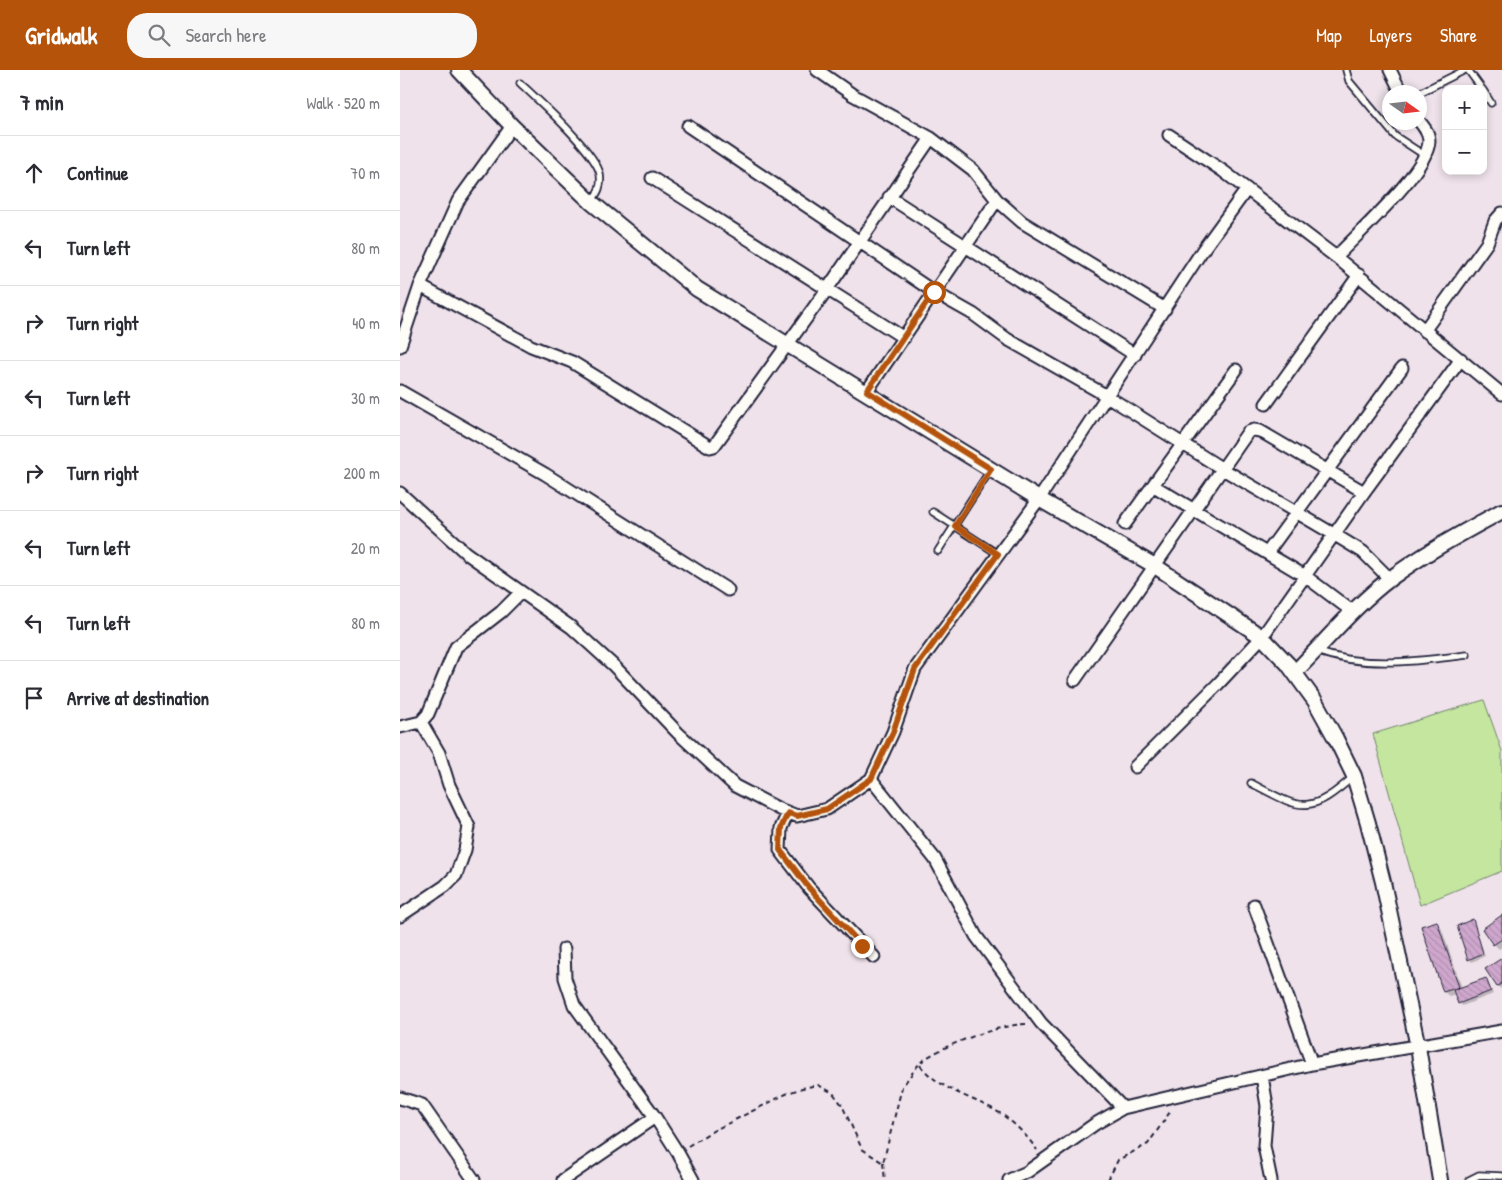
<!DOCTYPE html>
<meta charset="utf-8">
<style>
:root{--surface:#fff;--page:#f7f7f7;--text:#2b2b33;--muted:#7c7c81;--line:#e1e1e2;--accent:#b45309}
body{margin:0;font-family:"Patrick Hand",sans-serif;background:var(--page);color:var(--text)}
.controls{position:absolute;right:15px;top:15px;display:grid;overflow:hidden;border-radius:10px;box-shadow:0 2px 8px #0003}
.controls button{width:45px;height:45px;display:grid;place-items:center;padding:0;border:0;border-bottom:1px solid var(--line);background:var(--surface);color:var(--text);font:25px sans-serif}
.compass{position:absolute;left:982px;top:15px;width:45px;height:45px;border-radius:50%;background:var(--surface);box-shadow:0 2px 8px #0003;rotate:104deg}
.stop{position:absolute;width:15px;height:15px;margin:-11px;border:4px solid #b45309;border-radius:50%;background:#fff}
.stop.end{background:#b45309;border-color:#fff;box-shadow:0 1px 5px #0008}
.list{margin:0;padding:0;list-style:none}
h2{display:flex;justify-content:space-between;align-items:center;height:65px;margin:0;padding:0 20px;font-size:21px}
h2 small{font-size:16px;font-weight:400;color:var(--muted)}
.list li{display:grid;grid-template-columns:32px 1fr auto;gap:15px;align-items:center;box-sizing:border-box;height:75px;padding:0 20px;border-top:1px solid var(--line)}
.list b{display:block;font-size:19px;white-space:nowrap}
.list em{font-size:16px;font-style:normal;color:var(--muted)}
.icon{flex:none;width:28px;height:28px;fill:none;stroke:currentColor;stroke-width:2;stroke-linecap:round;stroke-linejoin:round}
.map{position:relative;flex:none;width:1102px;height:1110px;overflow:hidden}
header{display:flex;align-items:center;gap:30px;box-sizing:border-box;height:70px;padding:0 25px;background:var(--accent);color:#fff}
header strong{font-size:24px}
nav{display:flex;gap:28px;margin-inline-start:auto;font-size:18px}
.search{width:350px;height:45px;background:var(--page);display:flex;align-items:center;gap:12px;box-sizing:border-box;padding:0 18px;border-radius:20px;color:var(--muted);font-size:19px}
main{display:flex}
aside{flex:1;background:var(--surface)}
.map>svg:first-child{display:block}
</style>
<header>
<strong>Gridwalk</strong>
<div class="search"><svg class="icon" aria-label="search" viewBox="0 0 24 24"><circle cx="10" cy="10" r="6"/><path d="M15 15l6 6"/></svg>Search here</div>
<nav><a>Map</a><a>Layers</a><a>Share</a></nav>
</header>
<main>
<aside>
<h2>7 min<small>Walk · 520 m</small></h2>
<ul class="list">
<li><svg class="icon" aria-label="ahead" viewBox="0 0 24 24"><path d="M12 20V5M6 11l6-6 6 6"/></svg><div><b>Continue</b></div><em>70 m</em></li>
<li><svg class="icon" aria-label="left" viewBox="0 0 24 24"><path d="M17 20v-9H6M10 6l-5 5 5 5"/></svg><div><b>Turn left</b></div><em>80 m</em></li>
<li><svg class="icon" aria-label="right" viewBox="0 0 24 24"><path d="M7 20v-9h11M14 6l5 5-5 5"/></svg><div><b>Turn right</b></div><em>40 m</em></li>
<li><svg class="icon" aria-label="left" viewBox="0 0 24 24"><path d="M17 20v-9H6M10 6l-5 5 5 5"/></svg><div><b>Turn left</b></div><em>30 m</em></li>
<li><svg class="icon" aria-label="right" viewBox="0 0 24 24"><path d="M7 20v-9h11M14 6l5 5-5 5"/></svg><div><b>Turn right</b></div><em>200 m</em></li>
<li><svg class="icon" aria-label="left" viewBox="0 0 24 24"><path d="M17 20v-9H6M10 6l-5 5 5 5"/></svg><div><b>Turn left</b></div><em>20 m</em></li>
<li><svg class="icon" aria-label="left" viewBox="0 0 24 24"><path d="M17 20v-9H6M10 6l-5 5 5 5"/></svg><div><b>Turn left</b></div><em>80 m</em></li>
<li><svg class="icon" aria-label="arrive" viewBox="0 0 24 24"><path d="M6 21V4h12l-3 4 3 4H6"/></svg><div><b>Arrive at destination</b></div></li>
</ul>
</aside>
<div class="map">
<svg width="1102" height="1110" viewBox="0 0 1102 1110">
<defs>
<pattern id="building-back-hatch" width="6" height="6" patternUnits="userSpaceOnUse" patternTransform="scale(1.25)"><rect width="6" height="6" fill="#cfa7cd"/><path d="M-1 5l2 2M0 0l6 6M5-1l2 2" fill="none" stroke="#b18fb1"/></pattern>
</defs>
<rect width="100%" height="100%" fill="#efe2ea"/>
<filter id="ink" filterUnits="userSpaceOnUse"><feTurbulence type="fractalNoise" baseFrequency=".02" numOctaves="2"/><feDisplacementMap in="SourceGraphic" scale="10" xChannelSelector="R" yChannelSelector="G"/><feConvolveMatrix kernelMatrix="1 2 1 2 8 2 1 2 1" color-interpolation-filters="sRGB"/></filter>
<g filter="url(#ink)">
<path fill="#c4e69f" stroke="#73846d" d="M1084 630 1102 681V801L1020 835 973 664Z"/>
<path fill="#0003" d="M1102 847V877L1099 879 1094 874Z
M1072 851 1085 886 1072 892 1069 889Z
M1036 852 1041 857 1062 918 1086 909 1093 924 1062 936 1056 924 1049 926 1044 922 1023 857Z
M1102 889V920L1098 916Z"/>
<path fill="url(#building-back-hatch)" stroke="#22223b" d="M1102 845V869L1093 875 1082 859Z
M1073 849 1083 883 1068 890 1057 856Z
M1037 851 1059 917 1043 922 1021 856Z
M1102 888V913L1097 917 1085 899Z
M1086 908 1091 921 1058 934 1053 920Z"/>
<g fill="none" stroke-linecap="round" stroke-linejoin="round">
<defs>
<path id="service" d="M946 0 949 11 995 66 1024 85
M1068 0 1082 19
M120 13C138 30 196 82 200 104 202 116 198 123 191 132
M1083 20 1091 33
M1019 23 1065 0
M533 442 598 484
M538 481 591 399
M916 581C965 599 1017 591 1067 585
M851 713C901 739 908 747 954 706
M1069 1110 1079 1105 1102 1106"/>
<path id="minor" d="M417 0 453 25 531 68 573 100 597 130 622 152 765 239
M990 0 1001 22
M288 56 534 222 573 244 607 269 707 326 821 398 935 465 963 482 990 509
M769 65 823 101 936 187 1102 324
M252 108 504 268
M489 127 735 285
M936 187C957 164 1028 101 1029 71 1029 63 1024 57 1019 51
M20 216 131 276 172 292 310 377 314 376 428 218 531 68
M1024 261 1087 173 1095 151 1102 143
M0 276 20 216 58 131 112 56
M0 321 145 404 328 520
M467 321 597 130
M866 334 959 205
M754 416 905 506 953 542
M964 422 1061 289
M0 423 66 483 171 557 214 596 278 663 335 716 379 739 397 746 427 739 471 709 493 662 515 599 639 429 802 181 847 119
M725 454 836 300
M867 483 1002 298
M675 610 848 362 854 360 860 361 964 422 862 567 818 614 735 697
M0 657 21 652 28 644 56 577 101 542 120 523
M471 709 535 789 576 866 641 953 723 1038 912 994 1102 961
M388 743 381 758 380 780 409 818 474 887
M854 835 912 994
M0 846 45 816 56 805 65 780 69 757 49 715 39 683 21 652
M164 879 165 908 174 935 255 1047 278 1083 293 1110
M862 1006 867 1036 864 1076 871 1110
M0 1028 22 1035 74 1110
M163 1110 255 1047
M609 1110 627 1102 695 1054 723 1038"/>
<path id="tertiary" d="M59 0 112 56 191 132 297 219 639 429 755 496 862 567 888 594 915 631 936 669 954 706 968 753 983 812 1018 977 1040 1110
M895 602C926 571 955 535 991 508 1026 482 1064 462 1102 441"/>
</defs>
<use href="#service" stroke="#22223b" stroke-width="9"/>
<use href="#minor" stroke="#22223b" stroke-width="15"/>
<use href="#tertiary" stroke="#22223b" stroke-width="18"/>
<path stroke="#22223b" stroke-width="2" stroke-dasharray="5 4" stroke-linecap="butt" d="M626 954C601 954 536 977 519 994 538 1018 565 1025 591 1038 610 1048 625 1063 637 1080
M288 1076 309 1063 386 1024 402 1018 418 1015 433 1023 442 1035 462 1079 483 1093 502 1017 519 994
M483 1093 485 1110
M708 1110 718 1090 748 1074 772 1039"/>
<use href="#service" stroke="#fdfcf7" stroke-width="5.5"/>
<use href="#minor" stroke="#fdfcf7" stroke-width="11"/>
<use href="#tertiary" stroke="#fdfcf7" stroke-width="14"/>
</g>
</g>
<g fill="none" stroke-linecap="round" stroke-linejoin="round" filter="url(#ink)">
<path stroke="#b45309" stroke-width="6" d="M462 876 409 818 380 780 381 758 388 743 397 746 427 739 471 709 493 662 515 599 598 484 555 456 591 399 467 321 534 222"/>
</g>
</svg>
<div class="controls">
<button>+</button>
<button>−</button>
</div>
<svg class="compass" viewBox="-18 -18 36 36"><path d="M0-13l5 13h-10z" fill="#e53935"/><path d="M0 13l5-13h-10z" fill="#7c7c81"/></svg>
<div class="stop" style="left:534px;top:222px"></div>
<div class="stop end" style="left:462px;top:876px"></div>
</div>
</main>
